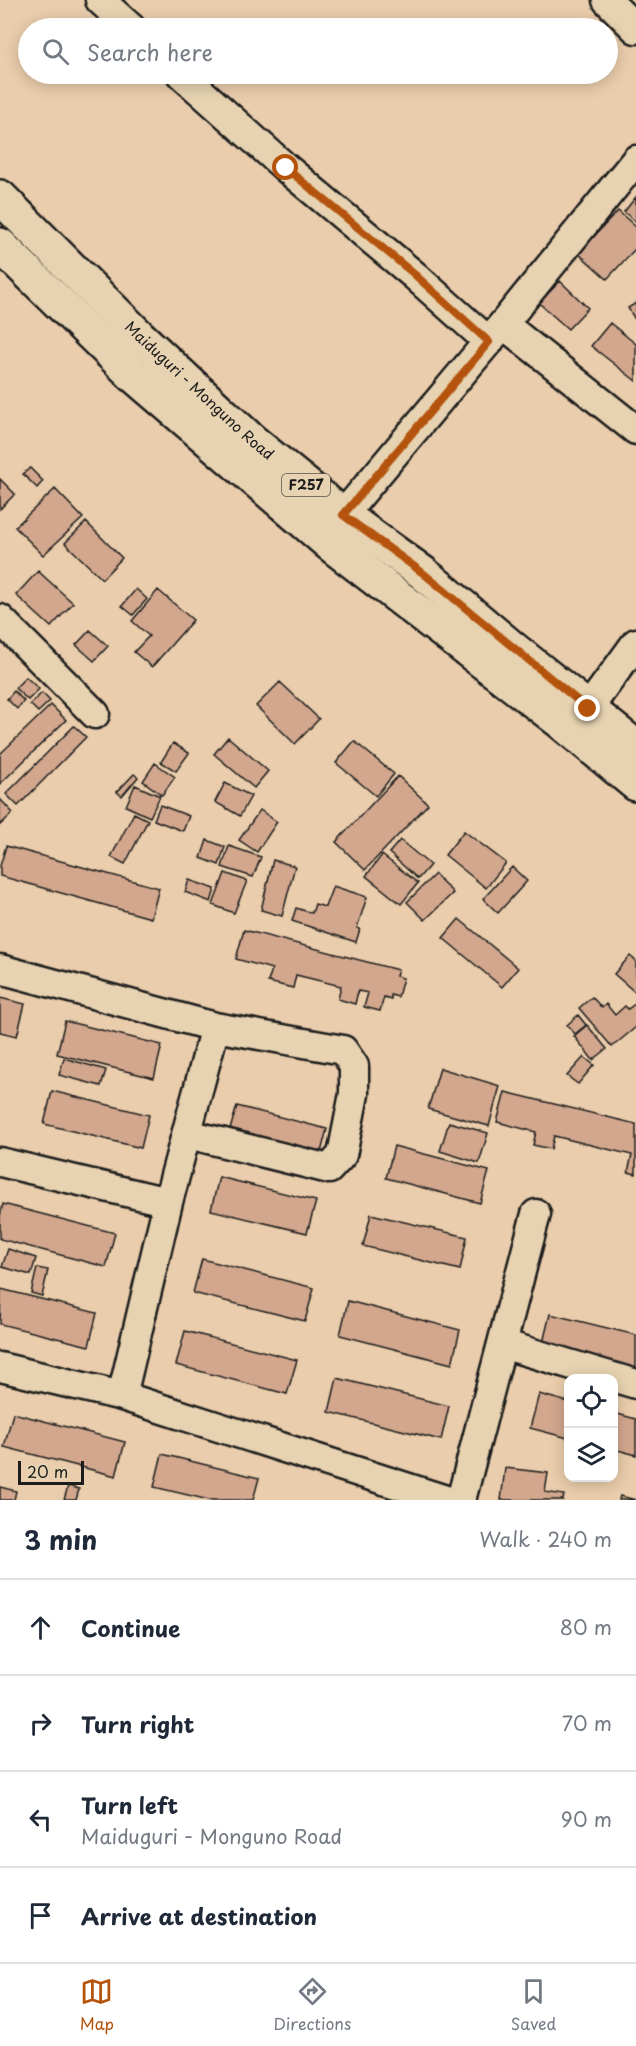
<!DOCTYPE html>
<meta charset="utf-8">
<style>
:root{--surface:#fff;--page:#f6f6f7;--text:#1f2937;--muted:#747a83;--line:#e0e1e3;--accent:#b45309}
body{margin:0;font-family:"Playpen Sans",sans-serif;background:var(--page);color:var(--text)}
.controls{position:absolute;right:18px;bottom:18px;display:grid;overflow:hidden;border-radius:12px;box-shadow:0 3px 15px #0003}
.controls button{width:54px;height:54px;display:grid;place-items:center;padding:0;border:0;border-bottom:2px solid var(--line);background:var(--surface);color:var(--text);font:30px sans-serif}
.scale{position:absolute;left:18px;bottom:15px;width:66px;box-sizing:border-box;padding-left:6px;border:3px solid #1c1c1c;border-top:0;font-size:16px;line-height:21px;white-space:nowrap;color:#1c1c1c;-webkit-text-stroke:4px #e7d3b1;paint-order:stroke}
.stop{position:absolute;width:18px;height:18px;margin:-14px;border:4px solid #b45309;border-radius:50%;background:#fff}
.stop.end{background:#b45309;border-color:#fff;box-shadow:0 2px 6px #0008}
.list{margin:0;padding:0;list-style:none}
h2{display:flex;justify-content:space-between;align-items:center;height:78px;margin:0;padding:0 24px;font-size:26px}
h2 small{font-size:20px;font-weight:400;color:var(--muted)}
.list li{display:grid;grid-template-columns:39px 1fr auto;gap:18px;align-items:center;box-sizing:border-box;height:96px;padding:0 24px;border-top:2px solid var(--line)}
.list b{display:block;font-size:22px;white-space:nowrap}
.list p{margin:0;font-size:20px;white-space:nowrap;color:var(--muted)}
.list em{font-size:20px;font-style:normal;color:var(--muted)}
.icon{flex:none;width:33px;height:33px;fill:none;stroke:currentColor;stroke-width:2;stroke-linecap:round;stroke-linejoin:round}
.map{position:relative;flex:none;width:636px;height:1500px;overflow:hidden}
.search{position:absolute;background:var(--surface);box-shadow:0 3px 15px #0003;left:18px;right:18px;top:18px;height:66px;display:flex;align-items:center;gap:15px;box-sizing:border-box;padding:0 21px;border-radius:33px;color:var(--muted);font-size:22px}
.sheet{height:462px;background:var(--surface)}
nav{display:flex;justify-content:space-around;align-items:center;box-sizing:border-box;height:84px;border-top:2px solid var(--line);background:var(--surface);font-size:16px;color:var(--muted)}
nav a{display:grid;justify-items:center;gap:3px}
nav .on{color:var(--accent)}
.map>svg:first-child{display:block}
</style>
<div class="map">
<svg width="636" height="1500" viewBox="0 0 636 1500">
<rect width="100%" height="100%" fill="#eacdac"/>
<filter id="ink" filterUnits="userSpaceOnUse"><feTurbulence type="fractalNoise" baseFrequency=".0167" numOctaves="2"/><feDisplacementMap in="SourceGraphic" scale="12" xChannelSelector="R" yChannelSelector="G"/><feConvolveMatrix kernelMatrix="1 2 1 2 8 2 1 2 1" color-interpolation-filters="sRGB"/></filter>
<g filter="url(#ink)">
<path fill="#d2a78e" stroke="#1c1c1c" stroke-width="1.5" d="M636 197V222L624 212Z
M618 211 636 227V248L607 279 578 253Z
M560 281 588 308 568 329 539 303Z
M636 303V321L628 308Z
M610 323 636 344V381L591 346Z
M30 468 43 481 37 488 23 474Z
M0 479 15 494 0 509Z
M55 489 83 518 43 555 15 527Z
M86 522 122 558 102 579 65 543Z
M38 571 73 603 51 627 16 595Z
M136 589 147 599 133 615 122 606Z
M158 590 193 620 152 667 134 652 149 636 132 621Z
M90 630 108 646 94 661 76 645Z
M26 677 39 689 28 700 15 688Z
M280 682 319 719 295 744 256 706Z
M14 691 24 701 17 709 7 699Z
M42 693 50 701 38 712 30 704Z
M51 705 66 720 0 784V754Z
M74 726 86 737 18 806 6 794Z
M228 737 268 771 254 788 214 754Z
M354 741 394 774 376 796 336 763Z
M173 743 189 753 176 771 161 762Z
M155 763 175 777 162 795 143 781Z
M134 774 138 777 122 796 117 792Z
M398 776 428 804 365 870 336 842Z
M225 783 251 796 240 816 215 802Z
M135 785 160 796 150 817 126 806Z
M0 799 13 813 0 825Z
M160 805 189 816 183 831 154 820Z
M260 810 277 822 257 852 239 840Z
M134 813 148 820 125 864 111 857Z
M464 831 506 863 486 888 445 855Z
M207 840 225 847 219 865 201 858Z
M400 840 430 865 418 879 389 853Z
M6 846 159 888 151 918 0 876V866Z
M229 846 261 857 253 877 222 867Z
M382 855 418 883 401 904 366 876Z
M273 860 295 866 282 916 261 910Z
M512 867 527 881 498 913 483 899Z
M225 873 247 881 234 913 213 905Z
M435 874 453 893 425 920 407 902Z
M189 880 215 889 211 902 185 892Z
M333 886 367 897 357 928 360 929 356 942 292 921 296 908 312 913 315 904 325 907Z
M459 919 518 968 502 987 443 938Z
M244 930 398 970 396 976 403 978 398 997 391 995V999L384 997 380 1011 364 1007 368 993 358 991 355 1004 338 999 341 986 296 975 293 988 268 982 272 969 236 959Z
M630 956 636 961V993L614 974Z
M592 997 602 1008 606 1004 615 1015 625 1006 628 1009 636 1003V1027L612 1047 579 1008Z
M0 998 25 1004 17 1036 0 1032Z
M578 1015 586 1025 575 1034 567 1025Z
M65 1021 162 1045 154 1078 57 1054Z
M587 1025 607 1049 593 1060 574 1036Z
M584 1057 594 1065 578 1084 567 1076Z
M64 1058 106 1070 101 1086 59 1075Z
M440 1068 500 1086 489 1126 428 1109Z
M52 1091 149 1115 141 1148 44 1124Z
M505 1092 636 1124V1174L628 1172 632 1155 554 1136 551 1149 533 1145 536 1132 497 1122Z
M237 1106 327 1129 319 1160 228 1136Z
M449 1122 488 1133 479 1163 440 1151Z
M394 1146 489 1171 480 1203 386 1178Z
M219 1177 316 1201 307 1233 211 1210Z
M3 1204 115 1233 106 1267 0 1239V1216Z
M371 1214 467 1237 460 1270 363 1246Z
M8 1249 36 1258 31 1275 2 1267Z
M202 1259 314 1288 305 1321 193 1293Z
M37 1268 48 1270 42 1296 31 1293Z
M1 1289 97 1313 89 1346 0 1324Z
M348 1301 460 1330 452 1364 340 1335Z
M550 1314 636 1335V1370L542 1347Z
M185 1331 297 1360 287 1394 176 1365Z
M337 1378 449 1406 441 1440 329 1412Z
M539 1394 568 1402V1438L530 1428Z
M13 1413 125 1442 116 1476 4 1447Z
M614 1413 636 1419V1455L614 1449Z
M162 1454 259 1478 253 1500H209L154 1487Z
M505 1468 548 1473 545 1492 564 1495 563 1500H501Z
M68 1486 79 1489 76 1500H64Z
M0 1487 16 1491 14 1500H0Z
M620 1496 636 1500H619Z"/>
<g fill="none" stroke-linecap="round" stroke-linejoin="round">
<defs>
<path id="minor" d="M100 0 131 28
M607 0 636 29
M181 74 286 168 414 275 489 342
M503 324 636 430
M343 515 503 324 636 160
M0 619 95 714
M588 709 636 643
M0 969 215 1027 343 1050 354 1066V1094L342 1155 329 1169 188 1134
M0 1162 168 1202
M502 1344 636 1384
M0 1367 122 1396 446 1500
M122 1396 168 1202 215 1027
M461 1500 536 1214"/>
<g id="major">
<path id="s1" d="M0 197 139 336 252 441 343 515 423 573 511 647 636 747"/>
<path d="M0 245 132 374 331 545 561 722 636 784"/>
</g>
</defs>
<use href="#minor" stroke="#1c1c1c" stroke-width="33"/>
<use href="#major" stroke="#1c1c1c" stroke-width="38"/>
<use href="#minor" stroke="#e7d3b1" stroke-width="28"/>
<use href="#major" stroke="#e7d3b1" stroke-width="33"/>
</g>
</g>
<g fill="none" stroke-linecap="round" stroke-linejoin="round" filter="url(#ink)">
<path stroke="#b45309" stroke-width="8" d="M286 168 414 274 489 342 343 515 423 573 588 709"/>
</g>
<g text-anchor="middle" stroke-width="5" stroke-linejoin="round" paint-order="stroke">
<rect fill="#e7d3b1" stroke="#595349" stroke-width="1.5" x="282" y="474" width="48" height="22" rx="4.5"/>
<g font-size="14" font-weight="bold" fill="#1c1c1c">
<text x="306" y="490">F257</text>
</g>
<g font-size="15" fill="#1c1c1c" stroke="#e7d3b1">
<text dy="5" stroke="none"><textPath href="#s1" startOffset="278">Maiduguri - Monguno Road</textPath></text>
</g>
</g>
</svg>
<div class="controls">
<button><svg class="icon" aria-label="locate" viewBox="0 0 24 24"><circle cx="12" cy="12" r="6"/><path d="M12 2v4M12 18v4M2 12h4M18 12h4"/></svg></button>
<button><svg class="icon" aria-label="layers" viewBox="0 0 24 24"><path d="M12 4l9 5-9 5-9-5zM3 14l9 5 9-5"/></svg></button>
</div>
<div class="scale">20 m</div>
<div class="stop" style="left:286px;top:168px"></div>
<div class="stop end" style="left:588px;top:709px"></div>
<div class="search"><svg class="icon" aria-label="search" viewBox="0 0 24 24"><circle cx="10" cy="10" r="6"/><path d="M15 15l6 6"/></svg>Search here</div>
</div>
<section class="sheet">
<h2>3 min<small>Walk · 240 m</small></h2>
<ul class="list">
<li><svg class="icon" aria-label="ahead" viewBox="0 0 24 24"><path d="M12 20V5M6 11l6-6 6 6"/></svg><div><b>Continue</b></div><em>80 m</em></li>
<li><svg class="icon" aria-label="right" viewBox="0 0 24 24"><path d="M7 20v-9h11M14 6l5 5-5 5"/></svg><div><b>Turn right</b></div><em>70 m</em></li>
<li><svg class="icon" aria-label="left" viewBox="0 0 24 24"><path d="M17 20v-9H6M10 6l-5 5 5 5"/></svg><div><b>Turn left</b><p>Maiduguri - Monguno Road</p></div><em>90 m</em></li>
<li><svg class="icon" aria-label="arrive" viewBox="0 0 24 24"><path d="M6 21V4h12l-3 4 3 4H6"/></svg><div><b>Arrive at destination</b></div></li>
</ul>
</section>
<nav>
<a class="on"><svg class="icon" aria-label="map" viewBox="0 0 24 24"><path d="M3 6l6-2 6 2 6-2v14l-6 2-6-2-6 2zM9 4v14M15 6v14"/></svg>Map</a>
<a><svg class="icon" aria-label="directions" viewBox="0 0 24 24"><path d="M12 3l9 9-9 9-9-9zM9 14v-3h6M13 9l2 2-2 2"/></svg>Directions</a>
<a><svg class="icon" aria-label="saved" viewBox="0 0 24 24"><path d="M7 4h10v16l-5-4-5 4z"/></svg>Saved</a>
</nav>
